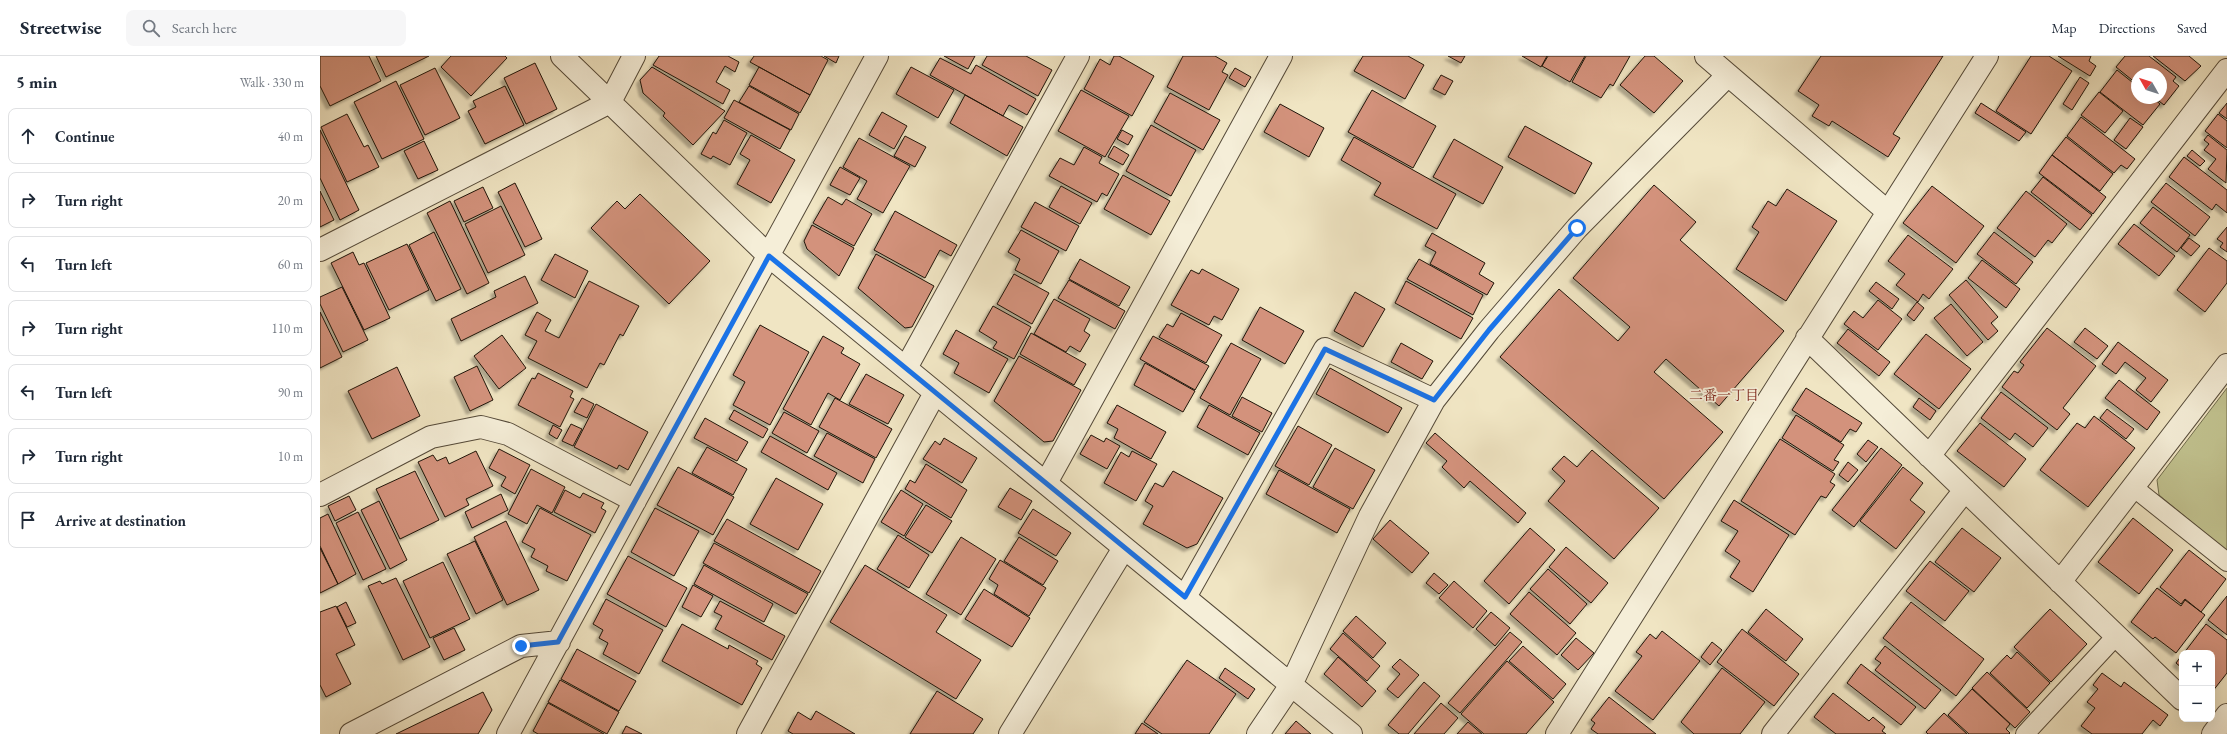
<!DOCTYPE html>
<meta charset="utf-8">
<style>
:root{--surface:#fff;--page:#f6f6f7;--text:#1f2937;--muted:#747a83;--line:#e0e1e3}
body{margin:0;font-family:"EB Garamond","Noto Serif JP",serif;background:var(--page);color:var(--text)}
.controls{position:absolute;right:12px;bottom:12px;display:grid;overflow:hidden;border-radius:8px;box-shadow:0 4px 16px #0002}
.controls button{width:36px;height:36px;display:grid;place-items:center;padding:0;border:0;border-bottom:1px solid var(--line);background:var(--surface);color:var(--text);font:20px sans-serif}
.compass{position:absolute;left:1811px;top:12px;width:36px;height:36px;border-radius:50%;background:var(--surface);box-shadow:0 4px 16px #0002;rotate:309deg}
.stop{position:absolute;width:12px;height:12px;margin:-9px;border:3px solid #1a73e8;border-radius:50%;background:#fff}
.stop.end{background:#1a73e8;border-color:#fff;box-shadow:0 1px 4px #0008}
.list{margin:0;padding:0;list-style:none}
h2{display:flex;justify-content:space-between;align-items:center;height:52px;margin:0;padding:0 16px;font-size:17px}
h2 small{font-size:13px;font-weight:400;color:var(--muted)}
.list li{display:grid;grid-template-columns:26px 1fr auto;gap:12px;align-items:center;box-sizing:border-box;height:56px;margin:0 8px 8px;padding:0 8px;border:1px solid var(--line);border-radius:8px}
.list b{display:block;font-size:15px;white-space:nowrap}
.list em{font-size:13px;font-style:normal;color:var(--muted)}
.icon{flex:none;width:22px;height:22px;fill:none;stroke:currentColor;stroke-width:2;stroke-linecap:round;stroke-linejoin:round}
.map{position:relative;flex:none;width:1907px;height:678px;overflow:hidden}
header{display:flex;align-items:center;gap:24px;box-sizing:border-box;height:56px;padding:0 20px;background:var(--surface);border-bottom:1px solid var(--line)}
header strong{font-size:19px}
nav{display:flex;gap:22px;margin-inline-start:auto;font-size:14px}
.search{width:280px;height:36px;background:var(--page);display:flex;align-items:center;gap:10px;box-sizing:border-box;padding:0 14px;border-radius:8px;color:var(--muted);font-size:15px}
main{display:flex}
aside{flex:1;background:var(--surface)}
.map>svg:first-child{display:block}
</style>
<header>
<strong>Streetwise</strong>
<div class="search"><svg class="icon" aria-label="search" viewBox="0 0 24 24"><circle cx="10" cy="10" r="6"/><path d="M15 15l6 6"/></svg>Search here</div>
<nav><a>Map</a><a>Directions</a><a>Saved</a></nav>
</header>
<main>
<aside>
<h2>5 min<small>Walk · 330 m</small></h2>
<ul class="list">
<li><svg class="icon" aria-label="ahead" viewBox="0 0 24 24"><path d="M12 20V5M6 11l6-6 6 6"/></svg><div><b>Continue</b></div><em>40 m</em></li>
<li><svg class="icon" aria-label="right" viewBox="0 0 24 24"><path d="M7 20v-9h11M14 6l5 5-5 5"/></svg><div><b>Turn right</b></div><em>20 m</em></li>
<li><svg class="icon" aria-label="left" viewBox="0 0 24 24"><path d="M17 20v-9H6M10 6l-5 5 5 5"/></svg><div><b>Turn left</b></div><em>60 m</em></li>
<li><svg class="icon" aria-label="right" viewBox="0 0 24 24"><path d="M7 20v-9h11M14 6l5 5-5 5"/></svg><div><b>Turn right</b></div><em>110 m</em></li>
<li><svg class="icon" aria-label="left" viewBox="0 0 24 24"><path d="M17 20v-9H6M10 6l-5 5 5 5"/></svg><div><b>Turn left</b></div><em>90 m</em></li>
<li><svg class="icon" aria-label="right" viewBox="0 0 24 24"><path d="M7 20v-9h11M14 6l5 5-5 5"/></svg><div><b>Turn right</b></div><em>10 m</em></li>
<li><svg class="icon" aria-label="arrive" viewBox="0 0 24 24"><path d="M6 21V4h12l-3 4 3 4H6"/></svg><div><b>Arrive at destination</b></div></li>
</ul>
</aside>
<div class="map">
<svg width="1907" height="678" viewBox="0 0 1907 678">
<defs>
<filter id="shadow"><feDropShadow dx="-3.5" dy="3.5" stdDeviation="1" flood-color="#0004"/></filter>
</defs>
<rect width="100%" height="100%" fill="#f0e5c3"/>
<filter id="stains"><feTurbulence type="fractalNoise" baseFrequency=".005" numOctaves="4"/><feColorMatrix values="0 0 0 0 .2 0 0 0 0 .09 0 0 0 0 .02 0 0 0 .5 -.17"/></filter>
<radialGradient id="worn" r=".72"><stop offset=".6" stop-color="#630" stop-opacity="0"/><stop offset="1" stop-color="#630" stop-opacity=".3"/></radialGradient>
<path fill="#c1c28f" stroke="#706c4c" d="M1907 332V495L1839 439 1837 424Z"/>
<path fill="#d3927b" stroke="#201509" filter="url(#shadow)" d="M0 0H49L61 25 10 50 0 30Z
M56 0H109L66 21Z
M131 0H185L187 2 151 40 121 11Z
M339 0H408L419 6 415 16 405 10 396 26 410 34 403 48 333 9Z
M434 0H501L508 4 490 39 430 6Z
M504 0H519L516 7Z
M624 0H655L648 13Z
M667 0H706L732 14 718 40 662 9Z
M794 0H799L834 20 812 60 764 33 780 3 790 9Z
M863 0H895L907 7 902 16 908 19 889 54 847 31Z
M1043 0H1088L1104 9 1085 43 1034 15Z
M1128 0H1145L1141 7Z
M1202 0H1227L1221 11Z
M1228 0H1265L1250 26 1222 10Z
M1266 0H1310L1293 30 1290 28 1281 42 1252 26Z
M1325 0H1334L1363 25 1334 57 1300 29Z
M1501 0H1623L1573 78 1580 82 1568 101 1512 65 1509 70 1492 60 1499 49 1478 35Z
M1711 0H1729L1752 15 1711 78 1676 55Z
M1738 0H1771L1769 5 1776 10 1770 20Z
M1805 0H1829L1856 21 1853 25 1859 30 1844 49 1835 42H1841V18H1817V28L1796 11Z
M1833 0H1869L1881 10 1865 25Z
M620 2 651 18 656 9 716 43 707 59 689 49 683 60 610 19Z
M215 7 237 53 206 68 184 22Z
M332 11 405 55 373 89 343 60 345 57 323 37 320 24Z
M439 11 490 39 480 57 429 29Z
M591 11 634 34 618 62 576 38Z
M115 12 140 62 105 79 80 29Z
M915 12 931 21 925 31 909 22Z
M1797 14 1817 30V42H1833L1840 48 1823 69 1780 36Z
M1121 19 1133 25 1125 39 1113 33Z
M1760 21 1769 27 1752 54 1743 48Z
M76 25 104 83 62 103 34 46Z
M185 30 204 69 165 88 148 55 156 51 153 45Z
M429 30 479 58 471 74 419 46Z
M761 34 809 60 785 101 738 75Z
M1052 34 1116 70 1093 112 1028 76Z
M1779 36 1803 55 1785 77 1761 59Z
M850 37 900 64 883 94 834 66Z
M645 39 703 71 687 100 630 67Z
M414 44 470 74 460 93 404 62Z
M1661 47 1706 76 1699 85 1655 57Z
M1907 47V63L1899 57Z
M960 48 1004 72 989 101 944 76Z
M562 56 587 70 574 93 549 79Z
M27 58 44 91 48 89 59 111 27 126 1 71Z
M1898 58 1907 65V92L1885 75Z
M1761 61 1815 103 1807 113 1801 109 1794 117 1747 80Z
M1810 62 1823 71 1806 93 1794 84Z
M404 64 427 77 410 109 393 100 391 103 381 98 393 76 396 78Z
M831 69 876 94 851 140 806 115Z
M1205 70 1272 107 1255 138 1188 101Z
M0 74 39 154 20 164 0 122Z
M802 74 813 80 808 89 797 83Z
M431 79 475 104 451 147 417 128 430 104 420 98Z
M1888 79 1907 94 1906 127 1888 113 1896 103 1884 94 1889 88 1884 84Z
M585 80 606 91 595 111 574 100Z
M1034 81 1136 138 1117 173 1054 139 1061 127 1021 104Z
M1746 81 1793 118 1780 135 1732 99Z
M539 82 590 110 563 157 537 143 547 125 523 111Z
M1134 83 1183 111 1163 148 1113 121Z
M104 85 118 114 98 123 84 95Z
M794 90 809 99 803 109 788 101Z
M764 91 782 101 779 107 799 118 787 140 782 137 777 146 729 120 740 102 754 109Z
M1872 94 1885 105 1880 110 1867 100Z
M1732 99 1786 141 1773 158 1719 117Z
M1864 101 1907 134V157L1896 148 1892 154 1849 121Z
M520 111 540 122 530 139 510 129Z
M803 119 850 145 831 179 784 153Z
M1723 121 1772 159 1760 174 1711 136Z
M195 127 222 183 205 191 178 136Z
M1846 127 1890 161 1875 180 1831 146Z
M1334 129 1376 166 1360 184 1464 275 1399 350 1346 303 1334 316 1403 376 1344 443 1180 301 1239 233 1298 285 1310 271 1253 222Z
M741 130 772 147 760 168 729 151Z
M1612 130 1664 170 1636 207 1583 167Z
M163 131 173 152 144 166 134 145Z
M1467 133 1517 165 1466 245 1416 213 1439 176 1432 171 1448 145 1456 150Z
M0 135 14 164 0 171Z
M1706 135 1747 168 1732 187 1728 184 1715 201 1677 172Z
M320 138 390 205 349 248 271 172 297 145 305 153Z
M508 141 522 149 526 143 552 158 534 190 493 167Z
M130 145 169 227 147 238 107 157Z
M715 146 759 170 746 195 701 171Z
M181 150 205 199 168 217 145 168Z
M1833 151 1870 179 1857 196 1820 167Z
M575 155 637 189 631 200 620 194 605 222 554 194Z
M1814 168 1855 200 1839 220 1798 188Z
M492 169 534 192 519 220 487 193 484 185Z
M1907 171V196L1900 191 1903 187 1897 183Z
M701 174 739 195 721 228 695 214 700 203 688 196Z
M114 176 141 233 116 245 89 189Z
M1674 176 1713 206 1696 228 1657 198Z
M1112 177 1165 207 1159 218 1174 227 1167 239 1110 208 1116 196 1105 190Z
M1588 179 1633 213 1609 243 1603 238 1598 246 1576 229 1585 218 1568 205Z
M1869 182 1880 190 1871 200 1861 192Z
M87 188 109 234 69 254 46 207Z
M1889 192 1907 205V227L1885 256 1857 234Z
M33 196 39 209 44 207 70 262 44 274 11 207Z
M235 198 268 215 255 242 221 224Z
M556 198 614 230 592 271 585 272 538 232Z
M760 203 810 231 799 250 749 223Z
M1099 203 1163 239 1153 259 1087 223Z
M1662 204 1700 233 1686 252 1648 222Z
M882 213 919 233 902 264 894 260 889 269 851 249 871 214 879 218Z
M694 218 729 237 712 268 677 248Z
M205 220 218 247 141 285 131 263 176 241 174 235Z
M749 224 805 255 795 273 738 242Z
M1646 224 1678 261 1671 267 1678 275 1668 284 1629 239Z
M269 225 319 250 303 280 300 278 284 309 280 307 267 332 208 302 217 285 205 279 217 256 231 264 225 275 239 282Z
M1086 225 1153 262 1141 283 1075 247Z
M1556 226 1579 243 1572 253 1549 235Z
M22 231 48 284 23 296 0 248V241Z
M1035 236 1065 253 1043 291 1014 275Z
M734 243 770 263 764 275 770 279 760 296 750 290 746 296 714 278Z
M1558 244 1582 263 1558 294 1524 268 1534 255 1543 262Z
M1597 246 1604 252 1594 265 1587 259Z
M1631 248 1663 286 1647 300 1614 262Z
M673 250 711 271 694 303 673 292 677 286 659 275Z
M940 251 984 275 965 308 922 284Z
M0 256 22 301 0 312Z
M861 257 902 279 886 307 839 281 847 268 853 271Z
M440 269 489 296 450 369 413 349 425 326 413 319Z
M1727 272 1776 310 1743 352 1750 358 1737 374 1682 331 1694 315 1698 317 1704 309 1700 306Z
M1765 272 1788 290 1777 303 1754 286Z
M1528 273 1570 306 1559 320 1517 287Z
M636 274 688 303 669 337 634 317 639 307 623 298Z
M711 277 766 308 754 329 700 298Z
M1606 278 1651 313 1619 353 1574 318Z
M182 279 206 312 179 333 154 300Z
M503 280 524 292 521 297 540 308 520 344 508 337 491 369 463 353Z
M833 280 889 310 875 334 820 303Z
M1798 286 1848 324 1831 346 1816 334 1826 322 1805 306 1796 318 1782 308Z
M911 287 941 303 910 359 880 342Z
M1081 287 1113 305 1102 323 1071 306Z
M699 300 761 334 733 385 724 386 674 345Z
M825 307 875 335 863 356 814 329Z
M157 310 173 344 150 355 134 321Z
M77 311 100 360 52 383 28 335Z
M1010 312 1082 352 1068 377 996 338Z
M218 317 253 335 250 341 254 343 240 371 198 349 212 322 215 323Z
M546 318 584 339 568 368 529 348Z
M1799 324 1840 356 1827 374 1785 342Z
M1486 332 1542 367 1536 376 1530 373 1521 386 1472 354Z
M1681 336 1728 372 1713 391 1695 377 1690 384 1661 362Z
M922 341 952 357 942 376 912 360Z
M262 342 274 348 267 362 254 356Z
M515 342 572 373 556 402 499 371Z
M1599 342 1616 355 1610 364 1593 351Z
M276 348 328 376 308 414 299 409 297 413 254 391Z
M797 349 846 376 831 403 794 382 798 373 787 367Z
M889 349 940 377 928 399 877 371Z
M1787 353 1814 373 1806 383 1780 362Z
M414 354 448 373 443 382 409 363Z
M464 356 499 375 487 397 452 377Z
M1476 359 1524 389 1514 404 1519 406 1513 415 1462 382Z
M1774 360 1815 392 1768 451 1720 414 1757 367 1765 372Z
M385 362 428 386 417 405 374 382Z
M1660 367 1706 403 1684 431 1637 395Z
M251 368 262 373 253 390 242 385Z
M233 369 242 374 237 383 229 378Z
M978 370 1012 389 989 429 955 410Z
M507 377 555 403 543 427 494 400Z
M1115 377 1206 457 1198 467 1150 425 1144 432 1122 411 1127 405 1106 387Z
M771 379 784 386 786 382 800 390 787 413 760 398Z
M450 380 517 417 508 434 441 396Z
M624 382 657 402 642 427 603 403 615 385 620 389Z
M1460 383 1515 418 1510 426 1515 429 1506 442 1501 440 1475 479 1421 445Z
M1548 384 1558 391 1546 406 1537 398Z
M387 391 427 413 413 439 372 417Z
M1015 392 1055 414 1033 453 993 431Z
M1561 392 1582 409 1534 471 1512 454Z
M179 393 210 409 195 438 181 430 186 421 169 412Z
M1272 394 1339 452 1294 503 1228 445 1245 425 1232 413 1244 400 1257 411Z
M156 395 173 430 146 443 149 449 125 461 98 406 113 399 117 405 126 401 129 408Z
M812 395 837 408 816 445 784 427 801 396 809 401Z
M1528 406 1538 414 1528 426 1519 419Z
M606 408 647 434 631 462 585 433 590 424 595 427Z
M358 411 414 441 393 479 337 449Z
M1583 411 1603 427 1590 444 1605 456 1576 493 1540 465Z
M211 413 245 431 232 457 217 449 207 468 188 458Z
M959 414 1030 453 1017 477 946 438Z
M95 415 119 464 80 483 56 433Z
M853 415 903 442 877 488 867 492 823 468 833 450 825 445 835 427 843 431Z
M456 422 503 448 478 494 430 468Z
M690 432 712 445 701 464 678 451Z
M245 434 260 442 263 437 284 447 281 452 286 455 275 477 234 456Z
M581 434 603 448 584 480 561 466Z
M181 438 188 454 152 472 145 456Z
M29 440 36 454 15 465 8 450Z
M1414 444 1469 479 1433 536 1410 521 1420 505 1405 495 1418 475 1401 465Z
M59 445 87 504 70 513 41 454Z
M606 449 632 465 612 497 585 481Z
M220 452 271 479 247 525 226 515 228 510 211 501 215 493 202 486Z
M335 452 379 475 354 520 311 496Z
M713 453 751 477 736 500 698 477Z
M38 456 66 513 43 524 16 467Z
M8 458 36 518 18 528 0 490V462Z
M1813 462 1853 494 1819 538 1778 506Z
M407 463 501 515 489 537 394 485Z
M1070 464 1109 497 1092 517 1053 483Z
M186 465 219 534 187 549 154 481Z
M1210 472 1235 494 1189 548 1164 525Z
M1642 472 1681 502 1654 536 1615 506Z
M578 479 609 499 589 532 557 513Z
M641 481 676 503 641 559 606 538Z
M699 481 738 505 723 529 684 505Z
M155 485 183 544 156 558 127 498Z
M394 487 488 538 476 558 383 507Z
M1246 491 1288 527 1271 547 1229 511Z
M0 492 18 528 0 537Z
M1869 494 1906 523 1881 556 1865 543 1861 548 1840 531Z
M308 500 367 532 346 571 287 538Z
M680 504 726 532 709 560 674 538 678 529 669 523Z
M1610 505 1649 535 1625 565 1586 535Z
M123 506 150 563 110 582 83 525Z
M384 509 453 548 444 566 374 528Z
M545 509 627 559 616 576 661 604 636 643 510 566Z
M1228 513 1267 548 1250 568 1210 533Z
M1114 517 1128 529 1119 538 1106 527Z
M76 522 110 591 83 604 48 530 60 525 62 528Z
M1134 525 1167 555 1153 572 1119 542Z
M373 529 393 540 381 561 362 551Z
M1837 532 1861 550 1865 544 1885 559 1856 597 1835 581 1833 583 1811 566Z
M664 533 710 562 692 591 645 563Z
M1209 536 1256 577 1237 599 1190 558Z
M1907 540V579L1888 564Z
M286 543 343 574 319 618 283 598 288 587 279 582 283 574 273 568Z
M400 545 465 580 452 604 395 573 402 560 394 556Z
M26 546 36 567 27 571 17 551Z
M1591 546 1664 603 1636 640 1563 582Z
M16 550 35 589 16 598 31 628 6 641 0 629V556Z
M1446 553 1483 583 1466 605 1428 576Z
M1730 553 1767 588 1731 626 1694 591Z
M1171 556 1190 572 1175 590 1156 573Z
M1036 560 1066 587 1053 602 1023 575Z
M362 568 408 593 409 589 438 605 436 608 442 612 422 649 342 605Z
M1886 568 1907 584V617L1892 636V597H1864Z
M134 572 145 594 124 604 113 582Z
M1422 573 1479 618 1454 650 1397 606Z
M1342 575 1380 605 1333 664 1295 635 1322 600 1316 596 1330 578 1336 583Z
M1190 576 1202 586 1140 657 1128 647Z
M1023 577 1060 610 1047 625 1010 593Z
M1256 582 1274 597 1258 614 1241 599Z
M1392 586 1402 594 1390 609 1381 601Z
M1203 590 1246 628 1233 643 1189 605Z
M1565 590 1621 634 1605 653 1555 614 1561 607 1555 603Z
M257 593 316 625 299 655 241 623Z
M1697 596 1730 627 1707 652 1670 617 1687 599 1691 603Z
M1862 599V612L1856 607Z
M1018 601 1056 635 1042 651 1004 618Z
M1080 603 1099 619 1078 642 1067 633 1080 618 1072 611Z
M867 604 916 638 889 678H842L824 666Z
M1187 605 1234 646 1206 678H1164L1141 658Z
M1541 608 1596 651 1581 669 1527 627Z
M905 612 935 633 928 643 899 622Z
M1402 612 1445 646 1420 678H1374L1361 666Z
M1667 616 1710 656 1695 672 1652 632Z
M1782 617 1801 631 1804 626 1848 659 1840 670 1833 664 1822 678H1772L1761 670 1775 652 1767 646 1778 633 1773 629Z
M240 624 299 656 287 678 228 646Z
M1104 626 1120 640 1088 678H1079L1068 669Z
M1652 633 1690 668 1686 673 1690 677 1689 678H1649L1628 659Z
M617 635 663 663 653 678H590Z
M163 636 172 654 158 678H76Z
M1513 637 1549 665 1553 661 1565 671 1562 675 1566 678H1516L1494 661Z
M1289 641 1336 678H1278L1271 673 1275 667 1271 664Z
M228 647 284 678H218L213 675Z
M1121 647 1138 662 1124 678H1094Z
M496 655 535 678H473L468 675 478 656 491 664Z
M1624 657 1647 678H1608L1606 676Z
M976 665 991 678H965Z
M1148 666 1162 678H1137Z
M822 667 838 678H815Z
M306 670 322 678H302Z"/>
<g fill="none" stroke-linecap="round" stroke-linejoin="round">
<defs>
<path id="lane" d="M1813 431 1907 506
M1705 678 1796 580"/>
<path id="street" d="M242 0 449 200 1031 678
M1386 0 1568 156
M0 194 290 46 314 0
M1487 282 1862 643
M586 312 758 0
M1609 400 1907 14
M726 427 961 0
M0 439 111 381 161 371 188 378 315 445
M1740 526 1907 309
M865 541 1005 293 1114 344
M31 678 201 590 239 586
M188 678 557 0
M428 678 615 337
M690 678 804 492
M938 678 971 629 1050 460 1114 344 1169 274 1257 172 1408 19
M1237 678 1667 0
M1453 678 1645 434
M1893 678 1907 659"/>
</defs>
<use href="#lane" stroke="#544938" stroke-width="20"/>
<use href="#street" stroke="#544938" stroke-width="24"/>
<use href="#lane" stroke="#f5eed8" stroke-width="18"/>
<use href="#street" stroke="#f5eed8" stroke-width="22"/>
</g>
<g fill="none" stroke-linecap="round" stroke-linejoin="round">
<path stroke="#1a73e8" stroke-width="5" d="M201 590 238 586 449 200 865 541 1005 293 1114 344 1169 274 1257 172"/>
</g>
<g text-anchor="middle" stroke-width="3.5" stroke-linejoin="round" paint-order="stroke">
<g font-size="14" fill="#7a1f14" stroke="#f5eed8">
<text x="1404" y="344">二番一丁目</text>
</g>
</g>
<rect width="100%" height="100%" filter="url(#stains)"/>
<rect width="100%" height="100%" fill="url(#worn)"/>
</svg>
<div class="controls">
<button>+</button>
<button>−</button>
</div>
<svg class="compass" viewBox="-18 -18 36 36"><path d="M0-13l5 13h-10z" fill="#e53935"/><path d="M0 13l5-13h-10z" fill="#747a83"/></svg>
<div class="stop" style="left:1257px;top:172px"></div>
<div class="stop end" style="left:201px;top:590px"></div>
</div>
</main>
